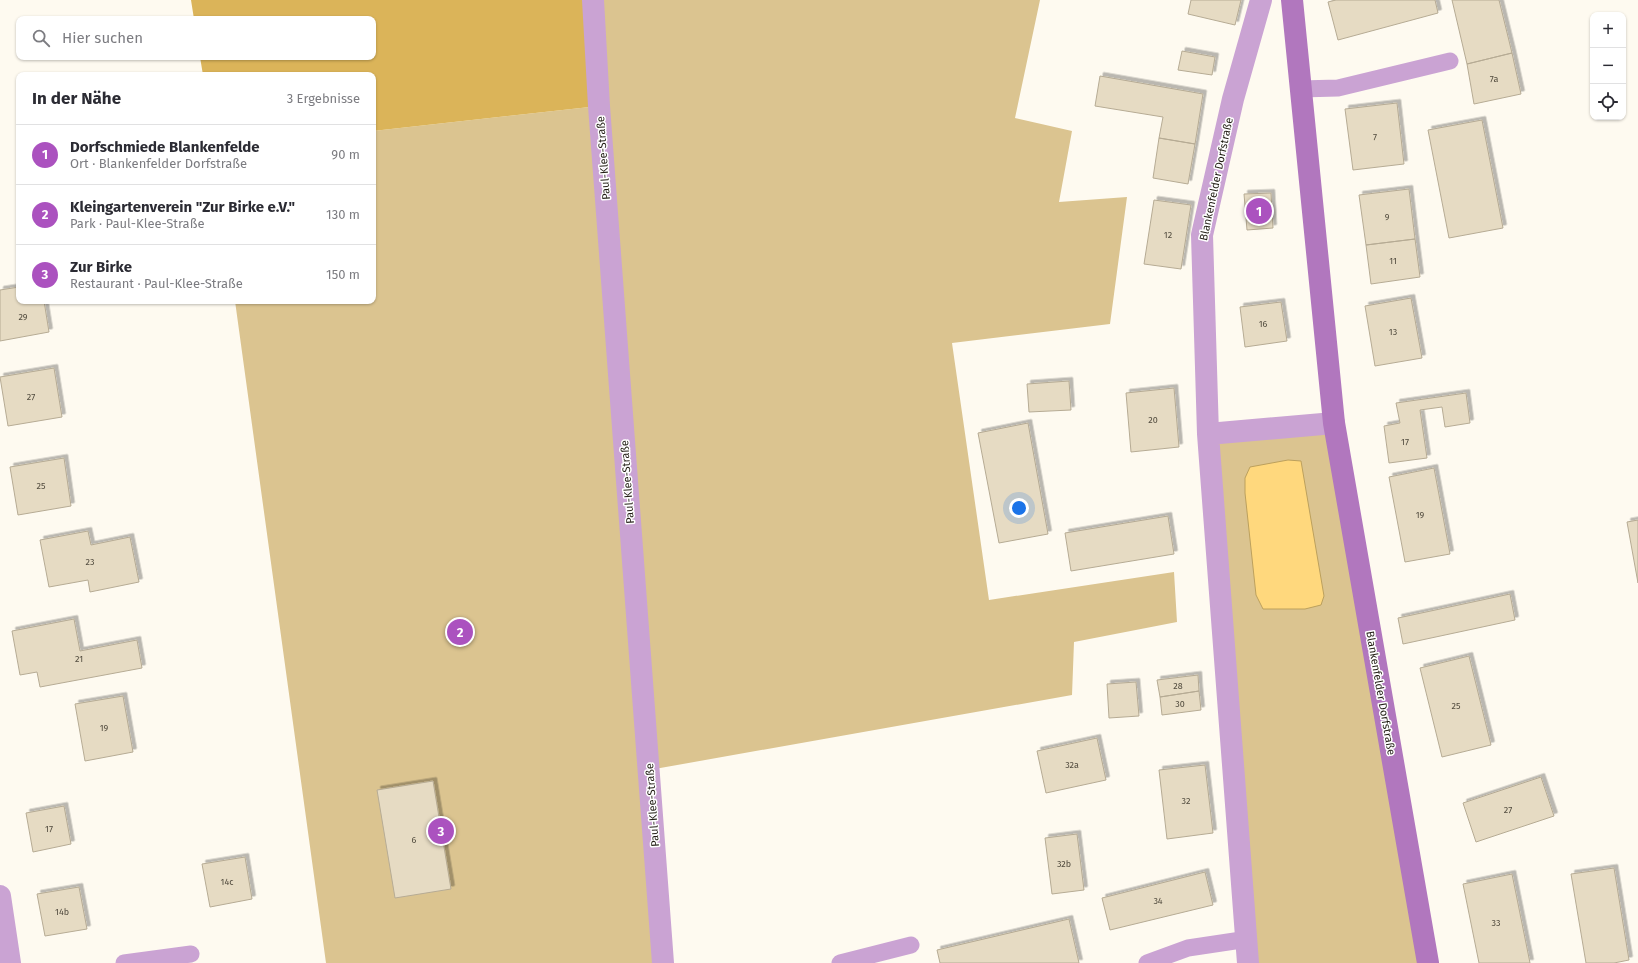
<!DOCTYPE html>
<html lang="de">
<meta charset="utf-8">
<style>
:root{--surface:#fff;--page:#f2f2f3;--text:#2b2b33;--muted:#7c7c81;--line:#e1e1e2;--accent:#ab52bf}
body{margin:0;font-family:"Fira Sans",sans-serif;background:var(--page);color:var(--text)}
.controls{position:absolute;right:12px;top:12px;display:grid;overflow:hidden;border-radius:8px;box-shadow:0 1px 3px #0004}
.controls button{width:36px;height:36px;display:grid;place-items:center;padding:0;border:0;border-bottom:1px solid var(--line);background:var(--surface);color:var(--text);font:20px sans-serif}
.you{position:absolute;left:1019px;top:508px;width:14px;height:14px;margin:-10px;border:3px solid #fff;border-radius:50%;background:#1a73e8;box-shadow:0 0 0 6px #1a73e833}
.badge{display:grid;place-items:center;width:26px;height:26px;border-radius:50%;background:var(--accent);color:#fff;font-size:13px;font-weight:700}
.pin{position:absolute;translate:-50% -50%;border:2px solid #fff;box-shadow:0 1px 4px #0006}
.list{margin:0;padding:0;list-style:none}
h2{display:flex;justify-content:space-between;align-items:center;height:52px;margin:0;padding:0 16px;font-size:17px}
h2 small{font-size:13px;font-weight:400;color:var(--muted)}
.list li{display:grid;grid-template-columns:26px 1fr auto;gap:12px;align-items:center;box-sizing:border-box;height:60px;padding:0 16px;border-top:1px solid var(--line)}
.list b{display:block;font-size:15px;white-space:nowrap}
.list p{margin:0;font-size:13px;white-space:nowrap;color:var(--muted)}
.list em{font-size:13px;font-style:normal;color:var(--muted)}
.icon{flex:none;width:22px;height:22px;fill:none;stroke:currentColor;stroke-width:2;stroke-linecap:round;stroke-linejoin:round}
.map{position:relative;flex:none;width:1638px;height:963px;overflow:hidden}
.search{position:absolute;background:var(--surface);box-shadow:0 1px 3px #0004;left:16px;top:16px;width:360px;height:44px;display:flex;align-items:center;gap:10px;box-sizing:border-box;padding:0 14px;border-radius:8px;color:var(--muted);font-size:15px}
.panel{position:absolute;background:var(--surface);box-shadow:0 1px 3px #0004;left:16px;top:72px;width:360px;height:232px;border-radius:8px}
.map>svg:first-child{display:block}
</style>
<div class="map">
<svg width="1638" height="963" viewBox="0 0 1638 963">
<defs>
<filter id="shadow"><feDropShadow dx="3.5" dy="-3.5" stdDeviation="0" flood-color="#0004"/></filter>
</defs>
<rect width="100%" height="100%" fill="#fefaf0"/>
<path fill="#dbc490" d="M593 0H1040L1015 118 1072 131 1059 202 1127 197 1110 324 952 343 989 600 1174 572 1177 622 1074 642 1072 695 649 770 663 963H326L235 301H373V131L599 106Z
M1334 423 1428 963H1249L1208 434Z"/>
<path fill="#dbb459" d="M191 0H593L599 106 373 131V75H203L200 57H373V19H194Z"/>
<path fill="#ffd87d" stroke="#bca05d" d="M1288 460 1301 461 1324 596 1321 605 1305 609H1263L1256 595 1245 493V478L1250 467Z"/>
<path fill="#e6dbc3" stroke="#b6ab94" filter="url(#shadow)" d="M1191 0H1241L1235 25 1188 14Z
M1336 0H1435L1438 13 1338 40 1328 2Z
M1452 0H1499L1512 53 1467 64Z
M1182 51 1215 57 1212 75 1178 70Z
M1512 53 1521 94 1474 104 1467 64Z
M1100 76 1203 94 1195 144 1159 138 1163 117 1095 106Z
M1397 103 1404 164 1353 170 1345 109Z
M1482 120 1503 228 1449 238 1428 130Z
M1159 138 1195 144 1188 184 1153 178Z
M1409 189 1415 239 1366 245 1359 195Z
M1271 193 1273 228 1247 230 1244 194Z
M1154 200 1191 205 1181 269 1144 264Z
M1415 239 1420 277 1371 284 1366 245Z
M19 287V301H44L49 332 0 341V290Z
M1411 298 1422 358 1375 366 1365 306Z
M1281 302 1287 341 1245 347 1240 307Z
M54 368 62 417 8 426 0 377Z
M1069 381 1071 410 1029 412 1027 384Z
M1174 388 1179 447 1131 452 1126 393Z
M1466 393 1470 423 1445 427 1442 407 1420 410 1427 458 1389 463 1384 426 1400 423 1396 403Z
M1028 423 1048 534 999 543 978 433Z
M64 458 71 506 18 515 10 467Z
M1434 468 1450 554 1405 562 1389 477Z
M1168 516 1174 554 1071 571 1065 533Z
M1638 520V583L1627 522Z
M88 531 91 545 130 537 139 582 90 592 88 580 49 587 40 540Z
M1510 594 1515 620 1403 644 1398 618Z
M74 619 80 651 137 640 142 668 40 687 37 672 20 675 12 631Z
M1469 656 1491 745 1442 757 1420 668Z
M1198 675 1199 691 1160 697 1157 680Z
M1136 682 1139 716 1109 718 1107 684Z
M1199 691 1201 710 1162 715 1160 697Z
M123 696 133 752 85 761 75 704Z
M1097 738 1106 780 1046 793 1037 751Z
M1205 765 1213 833 1167 839 1159 770Z
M1541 777 1554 816 1476 842 1463 803Z
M433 781 451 889 395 898 377 790Z
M64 806 71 844 33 852 26 813Z
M1077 834 1084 890 1052 894 1045 838Z
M245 857 252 899 210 907 202 864Z
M1614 868 1629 960 1614 963H1586L1571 874Z
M1205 872 1213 905 1110 930 1102 898Z
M1512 874 1530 963H1479L1463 884Z
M79 887 87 929 45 936 37 894Z
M1069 919 1079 963H940L937 950Z"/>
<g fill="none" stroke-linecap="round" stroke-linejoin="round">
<path stroke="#caa3d3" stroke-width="17" d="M1300 89 1338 88 1450 61
M124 963 191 954
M840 963 911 945
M1147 963 1188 948 1248 939"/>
<path stroke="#caa3d3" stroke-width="22" d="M593 0 599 106 663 963
M1208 434 1334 423
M0 896 10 963
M1248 963 1208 434 1202 235 1233 99 1261 0"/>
<path stroke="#b177be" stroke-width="22" d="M1292 0 1334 423 1428 963"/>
</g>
<g text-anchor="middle" stroke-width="3" stroke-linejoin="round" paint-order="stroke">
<g font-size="9" fill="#524c3f">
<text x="1494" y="82">7a</text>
<text x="1375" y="140">7</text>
<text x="1387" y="220">9</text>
<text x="1168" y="238">12</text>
<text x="1393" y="264">11</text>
<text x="23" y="320">29</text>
<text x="1263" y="327">16</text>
<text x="1393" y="335">13</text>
<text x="31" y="400">27</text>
<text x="1153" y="423">20</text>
<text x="1405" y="445">17</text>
<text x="41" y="489">25</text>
<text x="1420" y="518">19</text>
<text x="90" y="565">23</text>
<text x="79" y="662">21</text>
<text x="1178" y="689">28</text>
<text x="1180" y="707">30</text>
<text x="1456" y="709">25</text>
<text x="104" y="731">19</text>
<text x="1072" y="768">32a</text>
<text x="1186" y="804">32</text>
<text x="1508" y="813">27</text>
<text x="49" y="832">17</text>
<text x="414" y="843">6</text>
<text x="1064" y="867">32b</text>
<text x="227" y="885">14c</text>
<text x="1158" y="904">34</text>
<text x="62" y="915">14b</text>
<text x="1496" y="926">33</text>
</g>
<g font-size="11" fill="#201c13" stroke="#fff">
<text transform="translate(603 158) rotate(-94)" y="4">Paul-Klee-Straße</text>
<text transform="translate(1216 179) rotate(-78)" y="4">Blankenfelder Dorfstraße</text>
<text transform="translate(627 482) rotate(-94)" y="4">Paul-Klee-Straße</text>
<text transform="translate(1381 693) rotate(80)" y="4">Blankenfelder Dorfstraße</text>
<text transform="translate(652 805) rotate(-94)" y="4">Paul-Klee-Straße</text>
</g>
</g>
</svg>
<div class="controls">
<button>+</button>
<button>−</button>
<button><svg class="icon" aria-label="locate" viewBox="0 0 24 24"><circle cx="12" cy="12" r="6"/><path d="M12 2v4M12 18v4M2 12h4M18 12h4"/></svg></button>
</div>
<div class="you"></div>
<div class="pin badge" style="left:1259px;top:211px">1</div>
<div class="pin badge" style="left:460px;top:632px">2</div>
<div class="pin badge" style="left:441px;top:831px">3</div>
<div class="search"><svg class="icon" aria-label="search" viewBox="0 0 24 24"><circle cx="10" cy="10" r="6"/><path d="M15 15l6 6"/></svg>Hier suchen</div>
<section class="panel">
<h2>In der Nähe<small>3 Ergebnisse</small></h2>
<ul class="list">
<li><span class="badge">1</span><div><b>Dorfschmiede Blankenfelde</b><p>Ort · Blankenfelder Dorfstraße</p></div><em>90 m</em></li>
<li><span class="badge">2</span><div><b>Kleingartenverein &quot;Zur Birke e.V.&quot;</b><p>Park · Paul-Klee-Straße</p></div><em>130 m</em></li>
<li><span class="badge">3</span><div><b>Zur Birke</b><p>Restaurant · Paul-Klee-Straße</p></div><em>150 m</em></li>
</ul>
</section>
</div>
